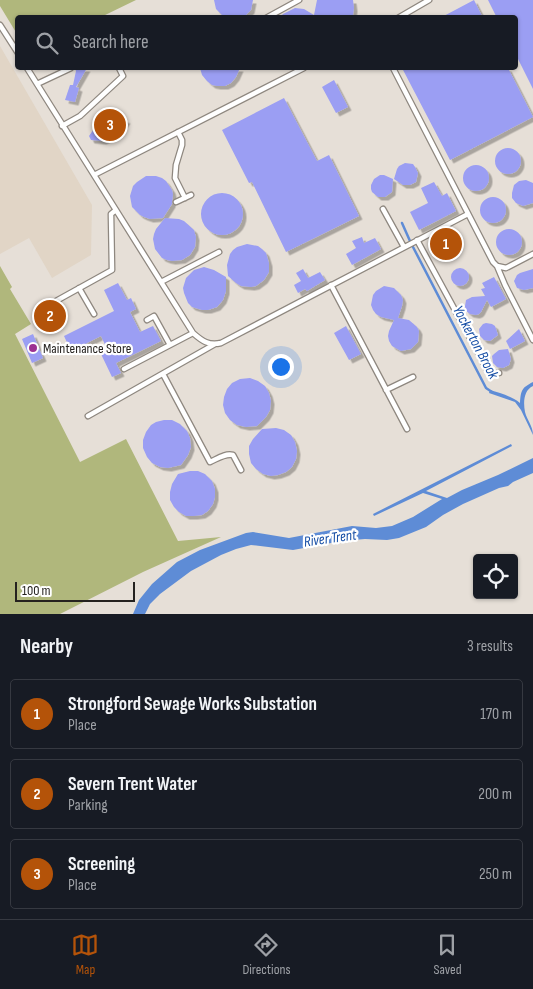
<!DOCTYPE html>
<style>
:root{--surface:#171b24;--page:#242831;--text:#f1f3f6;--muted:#9ea1a6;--line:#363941;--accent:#b45309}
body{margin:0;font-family:"Sofia Sans Condensed",sans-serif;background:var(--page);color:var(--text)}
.controls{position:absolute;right:15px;bottom:15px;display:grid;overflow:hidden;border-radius:5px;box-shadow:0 1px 4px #0004}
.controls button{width:45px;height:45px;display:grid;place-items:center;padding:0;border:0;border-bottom:1px solid var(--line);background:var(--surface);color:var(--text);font:25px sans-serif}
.scale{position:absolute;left:15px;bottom:12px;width:120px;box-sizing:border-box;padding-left:5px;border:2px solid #25221f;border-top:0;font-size:14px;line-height:18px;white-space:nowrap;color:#25221f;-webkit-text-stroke:4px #fff;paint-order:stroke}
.you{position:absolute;left:280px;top:366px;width:18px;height:18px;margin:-12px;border:4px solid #fff;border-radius:50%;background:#1a73e8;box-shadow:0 0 0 8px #1a73e833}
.badge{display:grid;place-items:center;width:32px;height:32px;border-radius:50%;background:var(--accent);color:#fff;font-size:16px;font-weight:700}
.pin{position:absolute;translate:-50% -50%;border:2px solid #fff;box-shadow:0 1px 5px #0006}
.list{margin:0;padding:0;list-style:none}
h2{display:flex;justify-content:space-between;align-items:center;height:65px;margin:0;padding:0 20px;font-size:21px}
h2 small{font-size:16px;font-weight:400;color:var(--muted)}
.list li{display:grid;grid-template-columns:32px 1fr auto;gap:15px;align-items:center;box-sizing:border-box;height:70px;margin:0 10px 10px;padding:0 10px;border:1px solid var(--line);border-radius:5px}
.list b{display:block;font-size:19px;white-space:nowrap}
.list p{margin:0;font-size:16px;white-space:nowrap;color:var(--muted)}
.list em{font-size:16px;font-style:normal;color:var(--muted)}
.icon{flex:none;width:28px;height:28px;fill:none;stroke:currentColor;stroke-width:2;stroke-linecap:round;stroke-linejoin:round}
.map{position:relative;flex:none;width:533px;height:614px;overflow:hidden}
.search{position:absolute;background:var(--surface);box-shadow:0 1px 4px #0004;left:15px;right:15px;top:15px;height:55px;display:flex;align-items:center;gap:12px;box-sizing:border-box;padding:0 18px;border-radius:5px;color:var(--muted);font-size:19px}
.sheet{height:305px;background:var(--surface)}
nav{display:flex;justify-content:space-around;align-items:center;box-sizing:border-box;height:70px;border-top:1px solid var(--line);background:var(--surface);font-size:14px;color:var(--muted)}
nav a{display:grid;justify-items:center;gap:2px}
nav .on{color:var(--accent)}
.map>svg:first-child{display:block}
</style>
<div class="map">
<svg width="533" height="614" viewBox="0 0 533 614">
<defs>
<filter id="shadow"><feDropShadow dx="3.5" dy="3.5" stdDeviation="0" flood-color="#0004"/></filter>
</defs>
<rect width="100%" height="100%" fill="#e6dfd7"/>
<path fill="#e1d5c6" d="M0 46 92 205 91 255 52 278 29 238 0 254Z"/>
<path fill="#b0b77c" d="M0 0H136L101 17 18 18 17 34 0 6Z
M0 266 12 287 10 289 31 324 15 334 80 462 126 439 178 541 221 537 143 572 60 614H0Z"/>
<path fill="#5e8cd6" d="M533 382V386C524 390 523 402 525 412 527 420 533 426 533 435L521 410 515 402 489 393 490 390C500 393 511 396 520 403 521 391 521 388 533 382Z
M511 444 512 446 426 491 447 498 462 490 498 475 533 458V473L513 482 508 486 499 488 463 504 443 515 426 527 399 538 387 540 365 539 342 541 293 550 251 545 236 549 221 555 191 571 160 594 150 604 145 614H133L139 600 152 584 177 562 200 550 246 533 253 532 289 538 352 526 376 528 392 526 413 517 442 499 423 493 374 516 373 514Z"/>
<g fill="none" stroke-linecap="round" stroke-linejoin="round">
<path stroke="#5e8cd6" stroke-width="2.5" d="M402 223 410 241
M413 247 486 388 492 392"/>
</g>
<path fill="#9b9ef3" filter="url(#shadow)" d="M214 0H253L251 10 243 18H225L216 9Z
M317 0H353L354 8 353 15 351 18H279L283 14 295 8 304 9 314 15Z
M474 0 483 18H440Z
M488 0H533V89L516 55V18H497Z
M75 68H87L76 87 79 88 75 102 65 100 70 85H73L76 71Z
M200 68H240L236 77 231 83 225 86H217L212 85 207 81 202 75Z
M402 68H508L533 117 450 160Z
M334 80 348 107 336 113 322 87Z
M284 98 317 161 329 155 359 216 286 252 252 182 249 183 222 130Z
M109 116 127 120 118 134 103 141 91 140 89 136 96 126Z
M495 161a13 13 0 1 1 26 0a13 13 0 1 1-26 0Z
M405 163 413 164 415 167 418 173 416 182 410 185H403L394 179 397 169 399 166Z
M463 178a13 13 0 1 1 26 0a13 13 0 1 1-26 0Z
M380 175H384L393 179 392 192 385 197H378L372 192 371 189V185L374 179Z
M146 176H156L162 178 166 181 172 190 173 194 172 204 163 218 150 219 144 217 140 215 132 207 130 196 133 186 137 182Z
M526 180 533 183V203L523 206 516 203 512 198V193L514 185 519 181Z
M434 182 442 196 447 193 456 211 419 230 410 212 428 203 421 188Z
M201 214a21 21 0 1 1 42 0a21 21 0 1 1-42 0Z
M480 210a13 13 0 1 1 26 0a13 13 0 1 1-26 0Z
M165 218 179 219 184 221 194 230 196 237 195 247 190 255 182 260 172 261 167 260 162 258 155 249 153 239 154 234 156 229Z
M496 242a13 13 0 1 1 26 0a13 13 0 1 1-26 0Z
M362 237 364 243 375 238 381 249 352 265 346 254 356 248 352 241Z
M247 244 258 246 262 249 266 253 269 263V272L264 280 256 286 251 287 241 286 236 283 228 276 227 265 230 254 233 250 237 247Z
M204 267 214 270 226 277V291L223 300 217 307 208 310H202L192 307 188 303 184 293 183 288 186 278 194 270Z
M451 277a9 9 0 1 1 18 0a9 9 0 1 1-18 0Z
M303 269 308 278 320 272 325 280 307 291 305 289 298 293 294 285 301 281 296 273Z
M533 269V288L524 290 517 288 514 281 517 275 520 273Z
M494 277 506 299 491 307 487 300 481 312 479 314 476 315 470 314 465 310V306L466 300 472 297 485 296 481 289 485 288 482 283Z
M118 283 127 300 131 298 136 309 130 312 140 332 153 326 161 341 116 363 121 373 112 377 101 354 108 351 101 336 71 351 64 336 114 311 104 290Z
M384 286 394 288 401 295 403 300 402 306 398 318 409 320 417 327 419 331 418 342 411 349 401 351 392 346 389 341 388 336 389 331 394 320 381 317 376 314 373 310 371 305 373 295 376 291Z
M486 323 492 324 495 326 498 335 490 341 484 340 480 336 479 329 483 324Z
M346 326 361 354 349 360 334 333Z
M519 329 525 341 510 349 506 341Z
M33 334 43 358 32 363 22 339Z
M508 349 511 359 509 365 503 368 497 367 493 363 492 356 494 354 499 350Z
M250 378 258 381 265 386 269 393 271 401 270 410 266 417 257 426 246 427 237 425 230 420 225 413 223 405 224 397 227 389 232 383 240 379Z
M164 420H172L180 424 187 431 190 438 191 447 188 455 181 465 168 468 160 467 152 463 147 457 143 448V440L146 432 151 425 156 422Z
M276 428 284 430 291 435 295 442 297 451 296 459 292 467 286 472 278 475 271 476 263 474 256 469 251 463 249 454V446L253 439 262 429Z
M190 471H198L205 474 212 481 215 489V497L213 504 208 511 202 515 194 516H186L179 512 174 507 170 500V492L172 484 178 474Z"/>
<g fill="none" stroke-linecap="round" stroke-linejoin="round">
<defs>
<path id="lane" d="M266 18 299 0
M398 18 429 0
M0 25 18 53
M27 68 193 333C202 341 209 346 221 343L468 214
M393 68 493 262 497 266 506 268 533 254
M37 84 71 68
M62 126 80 116 123 76 119 68
M178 132 182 140V145L176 165 175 178 185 198
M94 175 304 68
M176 202 191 195
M383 209 404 247
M417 240 488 371 491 374 499 373
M497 266 505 285 533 340
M161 282 219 252
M331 285 407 429
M79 288 94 314
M56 301 112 270 111 214 116 210
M147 320 154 316 170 345
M124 369 193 333
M163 374 210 462C217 459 225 453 233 455L241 470
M386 390 413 377
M88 416 215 344"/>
</defs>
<use href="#lane" stroke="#8e877f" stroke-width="7"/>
<use href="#lane" stroke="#fff" stroke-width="4.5"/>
</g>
<circle fill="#9c3192" stroke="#fff" stroke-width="2" cx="33" cy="348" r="5"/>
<g text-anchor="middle" stroke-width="4.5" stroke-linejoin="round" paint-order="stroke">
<g font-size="14" fill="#25221f" stroke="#fff" text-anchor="start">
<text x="43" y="353">Maintenance Store</text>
</g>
<g font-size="15" font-style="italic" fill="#154da5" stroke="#fff">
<text transform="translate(476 342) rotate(62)" y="5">Yockerton Brook</text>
<text transform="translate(330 538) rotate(-8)" y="5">River Trent</text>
</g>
</g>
</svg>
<div class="controls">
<button><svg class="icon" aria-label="locate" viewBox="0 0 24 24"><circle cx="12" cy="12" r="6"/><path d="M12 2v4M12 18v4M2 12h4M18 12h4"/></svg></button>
</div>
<div class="scale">100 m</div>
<div class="you"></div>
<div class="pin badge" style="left:446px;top:244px">1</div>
<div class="pin badge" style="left:50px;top:316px">2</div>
<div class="pin badge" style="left:110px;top:125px">3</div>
<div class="search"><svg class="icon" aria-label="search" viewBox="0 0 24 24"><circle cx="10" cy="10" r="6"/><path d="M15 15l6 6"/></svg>Search here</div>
</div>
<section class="sheet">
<h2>Nearby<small>3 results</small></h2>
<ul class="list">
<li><span class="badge">1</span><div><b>Strongford Sewage Works Substation</b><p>Place</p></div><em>170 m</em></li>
<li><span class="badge">2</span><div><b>Severn Trent Water</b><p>Parking</p></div><em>200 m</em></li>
<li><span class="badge">3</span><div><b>Screening</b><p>Place</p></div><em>250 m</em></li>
</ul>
</section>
<nav>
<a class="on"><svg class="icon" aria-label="map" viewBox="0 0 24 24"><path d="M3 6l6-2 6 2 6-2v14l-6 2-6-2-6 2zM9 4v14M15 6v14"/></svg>Map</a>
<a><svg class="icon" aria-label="directions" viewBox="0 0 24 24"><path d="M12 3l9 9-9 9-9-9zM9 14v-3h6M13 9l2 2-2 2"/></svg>Directions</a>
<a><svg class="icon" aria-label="saved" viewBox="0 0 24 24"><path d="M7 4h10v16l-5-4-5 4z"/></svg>Saved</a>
</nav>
